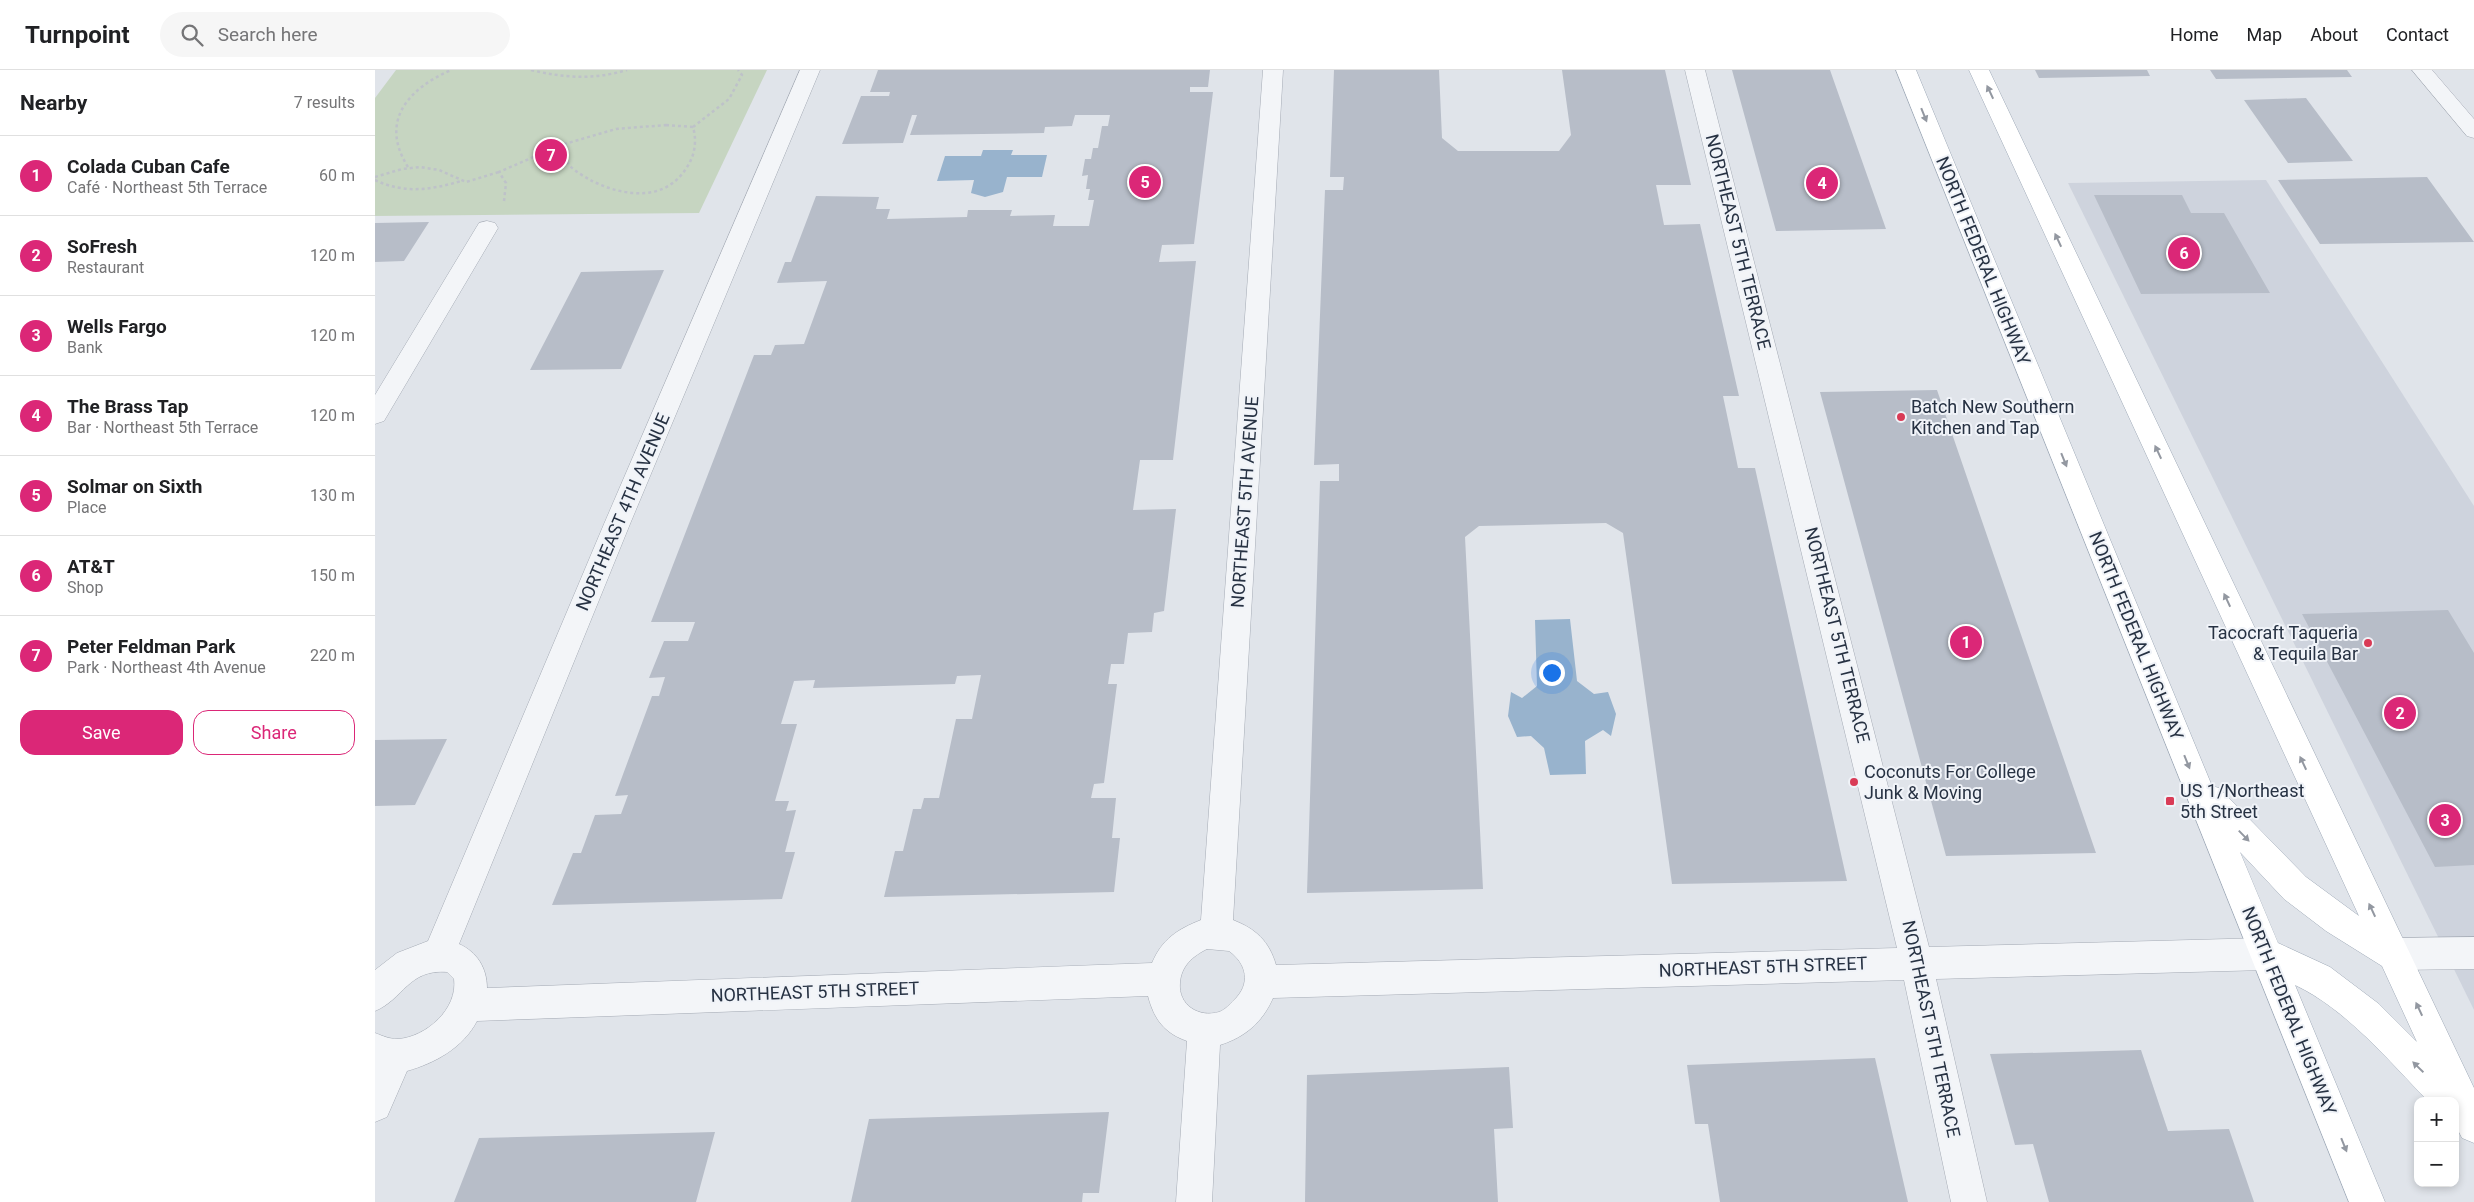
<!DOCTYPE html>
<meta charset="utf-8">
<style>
:root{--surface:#fff;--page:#f6f6f6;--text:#202124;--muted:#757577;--line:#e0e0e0;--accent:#db2777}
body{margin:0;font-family:Roboto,sans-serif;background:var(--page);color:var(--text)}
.controls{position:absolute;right:15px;bottom:15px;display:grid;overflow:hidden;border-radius:10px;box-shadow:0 2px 8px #0003}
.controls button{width:45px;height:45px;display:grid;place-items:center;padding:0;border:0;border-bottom:1px solid var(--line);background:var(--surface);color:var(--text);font:25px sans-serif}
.you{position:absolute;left:1176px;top:602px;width:18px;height:18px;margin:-12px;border:4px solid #fff;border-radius:50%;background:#1a73e8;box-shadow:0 0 0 8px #1a73e833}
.badge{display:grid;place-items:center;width:32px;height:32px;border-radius:50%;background:var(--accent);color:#fff;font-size:16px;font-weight:700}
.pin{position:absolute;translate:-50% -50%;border:2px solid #fff;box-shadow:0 1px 5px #0006}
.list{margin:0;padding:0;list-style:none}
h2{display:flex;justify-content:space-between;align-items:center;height:65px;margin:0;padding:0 20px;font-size:21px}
h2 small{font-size:16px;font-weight:400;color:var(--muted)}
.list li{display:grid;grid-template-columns:32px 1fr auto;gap:15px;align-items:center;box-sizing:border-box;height:80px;padding:0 20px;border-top:1px solid var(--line)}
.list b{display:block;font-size:19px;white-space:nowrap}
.list p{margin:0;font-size:16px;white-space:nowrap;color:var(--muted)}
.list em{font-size:16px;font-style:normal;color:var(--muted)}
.actions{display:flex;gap:10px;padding:15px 20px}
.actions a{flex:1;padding:11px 0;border:1px solid var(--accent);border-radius:15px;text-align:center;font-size:18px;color:var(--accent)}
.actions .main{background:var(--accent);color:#fff}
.icon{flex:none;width:28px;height:28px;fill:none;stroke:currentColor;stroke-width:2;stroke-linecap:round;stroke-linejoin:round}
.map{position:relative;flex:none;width:2099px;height:1132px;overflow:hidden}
header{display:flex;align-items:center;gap:30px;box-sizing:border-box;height:70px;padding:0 25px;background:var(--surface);border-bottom:1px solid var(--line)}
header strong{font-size:24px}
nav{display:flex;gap:28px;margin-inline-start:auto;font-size:18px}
.search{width:350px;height:45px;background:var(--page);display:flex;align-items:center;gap:12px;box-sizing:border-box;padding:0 18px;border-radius:28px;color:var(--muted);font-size:19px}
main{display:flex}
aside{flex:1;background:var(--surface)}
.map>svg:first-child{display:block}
</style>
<header>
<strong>Turnpoint</strong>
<div class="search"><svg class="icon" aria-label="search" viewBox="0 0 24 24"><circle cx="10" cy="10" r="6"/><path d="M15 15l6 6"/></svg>Search here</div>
<nav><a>Home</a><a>Map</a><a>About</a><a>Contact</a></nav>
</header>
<main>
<aside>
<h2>Nearby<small>7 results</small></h2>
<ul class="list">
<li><span class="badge">1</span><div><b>Colada Cuban Cafe</b><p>Café · Northeast 5th Terrace</p></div><em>60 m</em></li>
<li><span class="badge">2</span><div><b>SoFresh</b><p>Restaurant</p></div><em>120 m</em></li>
<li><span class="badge">3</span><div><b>Wells Fargo</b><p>Bank</p></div><em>120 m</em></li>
<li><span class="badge">4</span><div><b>The Brass Tap</b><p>Bar · Northeast 5th Terrace</p></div><em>120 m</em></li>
<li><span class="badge">5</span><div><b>Solmar on Sixth</b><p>Place</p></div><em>130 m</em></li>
<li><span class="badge">6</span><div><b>AT&amp;T</b><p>Shop</p></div><em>150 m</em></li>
<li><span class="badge">7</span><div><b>Peter Feldman Park</b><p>Park · Northeast 4th Avenue</p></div><em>220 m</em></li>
</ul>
<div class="actions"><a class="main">Save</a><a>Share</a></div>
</aside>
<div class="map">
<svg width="2099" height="1132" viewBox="0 0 2099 1132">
<rect width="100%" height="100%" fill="#e0e4ea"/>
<path fill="#ced3dd" d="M1891 110 2099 436V940L1693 113Z"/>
<path fill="#c6d5c1" d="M21 0H392L324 143 0 146V28Z"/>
<path fill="#98b3cd" d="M608 80H638L636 85H672L667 107H632L628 122 610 127 596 123 599 110 562 111 570 86H606Z
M1195 549 1202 611 1219 624 1233 622 1241 644 1236 666 1228 660 1210 671 1211 704 1175 705 1169 678 1156 666 1142 667 1133 646 1136 622 1147 628 1162 616 1160 550Z"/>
<path fill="#b7bdc8" d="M503 0H835L833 17H815V22H838L819 174 787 175 784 192 821 191 798 390H765L758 440 801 439 789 541 779 543 777 562 753 563 749 594H736L733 614H742L729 713 719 714 716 728H741L737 768H745L739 822 509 827 520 781H528L538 739H546L549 728H564L581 649H597L606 605 582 606 580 614 438 618 440 610 419 611 406 654H422L400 731H414L411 741 421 740 410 782H420L407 829 177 835 198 783H206L220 745 246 744 253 725 240 726 277 626H284L290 607 274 608 289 571H313L320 552H276L379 285H396L400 275 429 274 452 211 402 213 410 192H416L441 126 504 127 501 139H515L512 149 592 147 593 140H637L635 146 680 145 678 156H714L719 130H713L715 119H711L713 105 707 106 710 89H716L718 78H723L727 56H733L735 45H700L697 56 670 57 669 63 535 65 542 45H537L528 73 467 74 486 26H514L515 22H495Z
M959 0H1064L1067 68 1083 81H1184L1196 65 1187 0H1290L1316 115H1281L1289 155 1325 154 1364 326H1348L1361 388 1363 398H1380L1472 811 1297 814 1248 463 1231 453 1104 456 1090 467 1108 819 932 823 945 411H964V394L939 395 950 120H968L969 107H955Z
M1357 0H1455L1511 159 1401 161Z
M1660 0H1772L1775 6 1664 8Z
M1835 0H1972L1977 7 1841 9Z
M1931 28 1978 91 1913 93 1869 30Z
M2052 107 2099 172 1945 174 1903 110Z
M1719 125H1807L1816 143H1849L1895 223 1766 224Z
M54 152 29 191 0 192V153Z
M289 200 246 299 155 300 206 202Z
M1562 320 1721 783 1571 786 1445 322Z
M2073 540 2099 583V795L2060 797 1927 544Z
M72 669 40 735 0 736V670Z
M1766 980 1793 1061 1854 1059 1879 1132H1674L1658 1074 1640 1075 1615 984Z
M1500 988 1533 1132H1345L1333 1054H1320L1312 995Z
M1134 997 1138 1058 1119 1059 1123 1132H930L932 1005Z
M734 1042 724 1123H708L707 1132H476L494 1049Z
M340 1062 321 1132H79L104 1068Z"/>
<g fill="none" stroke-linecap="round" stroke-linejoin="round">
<defs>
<path id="minor" d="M425 0H445L255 454 84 874C102 882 112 898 112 918L777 893C787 869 803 859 826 850L888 0H908L858 850C881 859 894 871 901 895L1522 878 1310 0H1330L1554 877 1890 868 1901 873 1906 884 1901 895 1890 900 1561 909 1612 1132H1576L1529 910 898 928C887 953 870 967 845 975L837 1132H801L812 971C789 963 779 949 773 926L102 951C88 978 60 993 32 1001L12 1047 0 1052V963C8 966 14 969 23 969 51 967 83 939 79 909L72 902C33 899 29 929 0 941V900L22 883 53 871 229 454ZM832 879 854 881C872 894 876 914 859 930 855 934 850 940 844 942 824 948 803 935 805 913 806 896 818 886 832 879Z
M2037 0H2057L2099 49V68L2092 66Z
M112 151 120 153 123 158 9 351 0 354V325L104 153Z
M2099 867V899L2018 900 2007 895 2002 884 2007 873 2018 868Z"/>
<path id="major" d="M1521 0H1541L1837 716 1844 718 1931 807 1984 846 1594 0H1614L2099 1018V1073L2087 1068 2080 1054V1031H2053C2014 991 1971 939 1920 915L2010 1132H1974ZM1865 782 1909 829 1951 861 2007 896 2042 972 2004 934 1955 897 1903 873Z"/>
</defs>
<use href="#minor" stroke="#a5abb5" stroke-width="1"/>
<use href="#major" stroke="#9ea9b7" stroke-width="1"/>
<path stroke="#bec2c9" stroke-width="2.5" stroke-dasharray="3 3" stroke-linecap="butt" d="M156 0C190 8 218 10 252 0
M291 55 318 57C322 71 320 85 312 97 291 132 250 127 217 111 210 107 201 102 195 96 190 90 188 82 186 75L241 59Z
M318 57 354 29 367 5 363 0
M33 97C4 51 33 19 76 0
M0 107 27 99 45 97 64 100 91 112 124 102
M0 110C29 124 56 120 86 111
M129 131 131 113 124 102 186 75"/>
<use href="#minor" fill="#f3f5f8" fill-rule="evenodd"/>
<use href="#major" fill="#fff" fill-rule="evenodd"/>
</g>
<defs><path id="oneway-solid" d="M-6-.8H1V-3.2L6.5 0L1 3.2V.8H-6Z" transform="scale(1.25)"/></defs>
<g fill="#9398a1">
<use href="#oneway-solid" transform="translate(1615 22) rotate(-115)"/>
<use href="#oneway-solid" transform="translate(1549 45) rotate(68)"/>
<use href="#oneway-solid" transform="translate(1683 170) rotate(-115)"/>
<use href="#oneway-solid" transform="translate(1783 382) rotate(-115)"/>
<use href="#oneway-solid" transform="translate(1689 390) rotate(68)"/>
<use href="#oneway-solid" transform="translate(1852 530) rotate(-115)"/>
<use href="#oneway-solid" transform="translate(1812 692) rotate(68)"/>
<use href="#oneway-solid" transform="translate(1928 693) rotate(-115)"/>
<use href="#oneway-solid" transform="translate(1869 766) rotate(46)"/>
<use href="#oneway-solid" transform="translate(1997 840) rotate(-115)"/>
<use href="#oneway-solid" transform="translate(2044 939) rotate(-115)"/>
<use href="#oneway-solid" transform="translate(2043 997) rotate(-136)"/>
<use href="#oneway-solid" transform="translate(1969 1075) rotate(68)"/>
</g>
<g fill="#d93b56" stroke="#f0f3f8" stroke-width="2">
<circle cx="1526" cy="347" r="5"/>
<circle cx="1993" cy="573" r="5"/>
<circle cx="1479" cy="712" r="5"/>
<rect x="1790" y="726" width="10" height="10" rx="2.5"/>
</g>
<g text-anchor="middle" stroke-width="4" stroke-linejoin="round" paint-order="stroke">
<g font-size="18" fill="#273243" stroke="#f0f3f8">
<text transform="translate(1363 172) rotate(76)" y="6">NORTHEAST 5TH TERRACE</text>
<text transform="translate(1608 191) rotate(68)" y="6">NORTH FEDERAL HIGHWAY</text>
<text transform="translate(870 432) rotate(-86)" y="6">NORTHEAST 5TH AVENUE</text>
<text transform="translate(248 442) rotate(-67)" y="6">NORTHEAST 4TH AVENUE</text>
<text transform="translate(1462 565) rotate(76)" y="6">NORTHEAST 5TH TERRACE</text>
<text transform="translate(1761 566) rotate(68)" y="6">NORTH FEDERAL HIGHWAY</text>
<text transform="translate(1388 897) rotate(-2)" y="6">NORTHEAST 5TH STREET</text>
<text transform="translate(440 922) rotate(-2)" y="6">NORTHEAST 5TH STREET</text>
<text transform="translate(1914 941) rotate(68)" y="6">NORTH FEDERAL HIGHWAY</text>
<text transform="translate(1556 959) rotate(78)" y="6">NORTHEAST 5TH TERRACE</text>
</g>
<g font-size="18" fill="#273243" stroke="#f0f3f8" text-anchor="start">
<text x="1536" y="343">Batch New Southern<tspan x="1536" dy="21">Kitchen and Tap</tspan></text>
<text x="1983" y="569" text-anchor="end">Tacocraft Taqueria<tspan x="1983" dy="21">&amp; Tequila Bar</tspan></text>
<text x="1489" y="708">Coconuts For College<tspan x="1489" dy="21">Junk &amp; Moving</tspan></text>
<text x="1805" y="727">US 1/Northeast<tspan x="1805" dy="21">5th Street</tspan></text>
</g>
</g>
</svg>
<div class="controls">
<button>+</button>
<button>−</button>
</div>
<div class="you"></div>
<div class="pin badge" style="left:1591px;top:572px">1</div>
<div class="pin badge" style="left:2025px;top:643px">2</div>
<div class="pin badge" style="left:2070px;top:750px">3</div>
<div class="pin badge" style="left:1447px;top:113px">4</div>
<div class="pin badge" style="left:770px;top:112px">5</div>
<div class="pin badge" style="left:1809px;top:183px">6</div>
<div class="pin badge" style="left:176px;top:85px">7</div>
</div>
</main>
